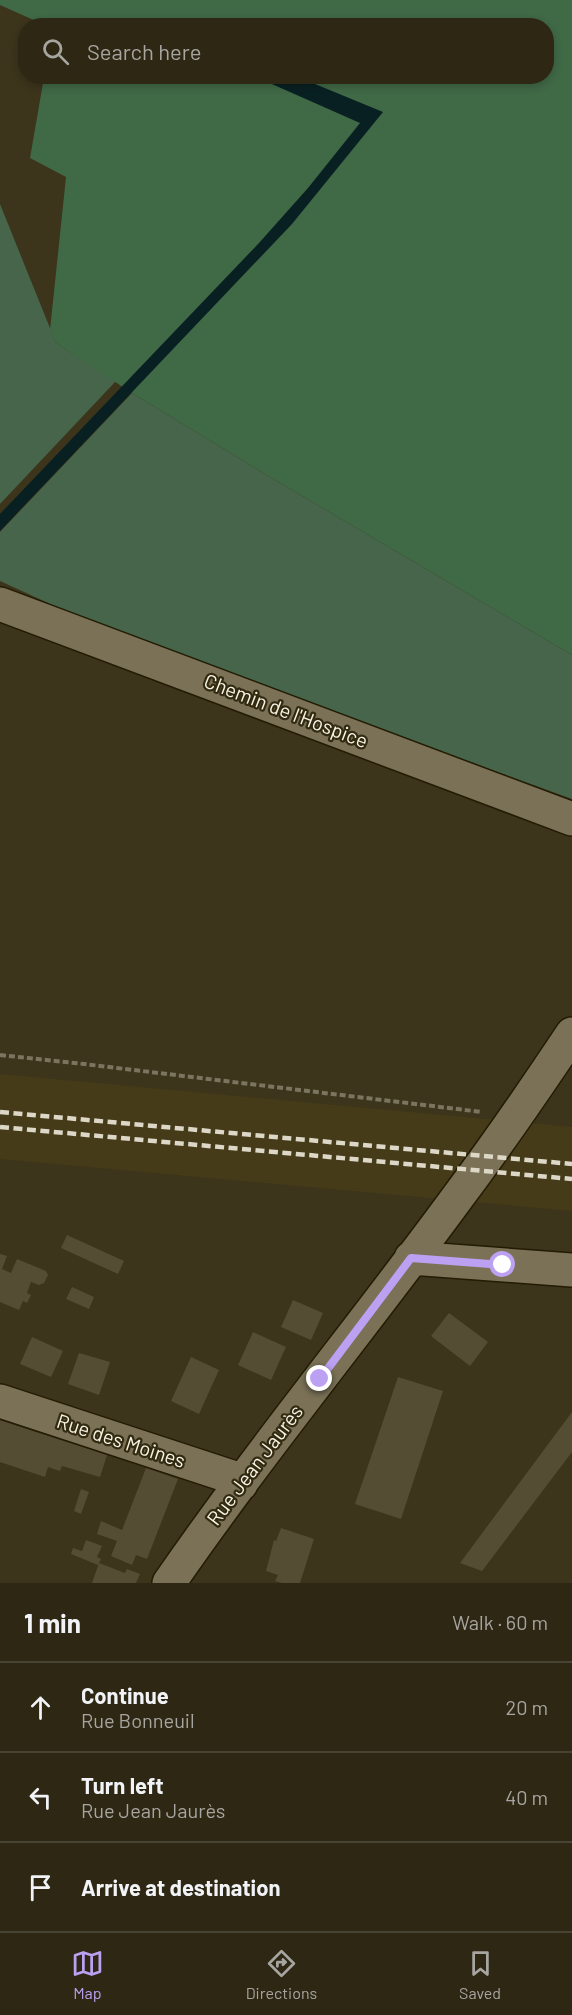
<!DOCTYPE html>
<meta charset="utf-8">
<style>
:root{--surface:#2d2714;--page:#393322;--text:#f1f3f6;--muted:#a7a5a0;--line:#484434;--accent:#bca0f2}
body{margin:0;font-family:Barlow,sans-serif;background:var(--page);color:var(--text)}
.stop{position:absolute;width:18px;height:18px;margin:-14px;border:4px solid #bca0f2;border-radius:50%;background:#fff}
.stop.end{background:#bca0f2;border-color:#fff;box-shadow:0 2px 6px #0008}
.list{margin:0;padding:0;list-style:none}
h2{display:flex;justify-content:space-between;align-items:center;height:78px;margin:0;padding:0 24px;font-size:26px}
h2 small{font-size:20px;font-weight:400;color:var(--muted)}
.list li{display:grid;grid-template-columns:39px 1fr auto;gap:18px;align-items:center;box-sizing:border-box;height:90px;padding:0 24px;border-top:2px solid var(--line)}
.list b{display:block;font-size:22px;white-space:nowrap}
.list p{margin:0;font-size:20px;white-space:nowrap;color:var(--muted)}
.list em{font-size:20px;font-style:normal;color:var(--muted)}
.icon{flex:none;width:33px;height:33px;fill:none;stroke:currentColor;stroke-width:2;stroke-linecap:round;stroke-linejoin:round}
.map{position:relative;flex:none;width:572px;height:1583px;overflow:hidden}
.search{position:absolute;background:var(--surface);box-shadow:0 3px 9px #0003;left:18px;right:18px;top:18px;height:66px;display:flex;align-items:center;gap:15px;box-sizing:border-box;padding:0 21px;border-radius:24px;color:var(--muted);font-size:22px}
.sheet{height:348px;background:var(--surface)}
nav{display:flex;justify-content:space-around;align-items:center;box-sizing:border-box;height:84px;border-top:2px solid var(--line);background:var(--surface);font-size:16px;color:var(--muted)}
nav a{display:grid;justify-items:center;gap:3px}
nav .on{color:var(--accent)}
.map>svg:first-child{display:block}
</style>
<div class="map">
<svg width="572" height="1583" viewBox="0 0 572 1583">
<rect width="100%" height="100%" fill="#3c341b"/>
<path fill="#453b19" d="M0 1074 572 1127V1211L0 1159Z"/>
<path fill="#46654a" d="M0 204 56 343 116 381 0 504Z
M132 393 265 474 572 655V799L105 629 0 581V532Z"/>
<path fill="#406946" d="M0 0H572V655L265 474 132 393 56 343 50 330 66 177 30 158 44 77 546 76V26H47L0 5Z"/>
<path fill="#092022" d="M256 77H298L383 112 292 224 0 531V514L259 243 308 188 360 123Z"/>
<path fill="#554d33" d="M67 1235 124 1261 118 1274 61 1248Z
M0 1254 7 1256 2 1269 11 1273 17 1259 46 1271 48 1275 44 1283 39 1285 31 1282 27 1293 31 1295 27 1303 23 1301 19 1310 0 1302Z
M72 1287 94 1297 89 1309 66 1299Z
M293 1300 323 1313 311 1340 281 1327Z
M449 1313 488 1342 470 1366 431 1336Z
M253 1332 286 1347 271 1380 238 1365Z
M32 1337 63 1351 51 1377 20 1364Z
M79 1353 110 1362 99 1395 68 1384Z
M191 1357 219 1370 199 1414 171 1401Z
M398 1377 443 1391 401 1519 355 1504Z
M572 1412V1452L482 1571 460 1563Z
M0 1420 107 1455 100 1477 62 1466 60 1471 48 1467 45 1477 0 1462Z
M146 1468 178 1479 147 1559 136 1555 132 1565 111 1556 117 1541 97 1534 101 1521 122 1530Z
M81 1489 89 1492 81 1514 74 1511Z
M281 1528 314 1539 300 1583H282L275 1581 278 1575 266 1571 274 1540 276 1541Z
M86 1540 102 1546 97 1557 101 1559 98 1565 71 1554 73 1548 82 1551Z
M99 1563 125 1573 127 1569 140 1574 136 1583H92Z"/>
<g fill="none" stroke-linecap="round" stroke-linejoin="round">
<defs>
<path id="minor" d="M0 604 572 819
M411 1258 572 1270
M0 1401 235 1478 241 1484
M169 1583C261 1450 364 1325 460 1194 499 1142 536 1088 572 1034"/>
</defs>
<use href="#minor" stroke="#231b03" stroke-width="36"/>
<path stroke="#7b755f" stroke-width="4" stroke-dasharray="6 3" stroke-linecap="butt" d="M0 1055 84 1064 482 1112"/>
<use href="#minor" stroke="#7a7156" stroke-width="33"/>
<path stroke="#dcd7c6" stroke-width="4.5" stroke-dasharray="9 4.5" stroke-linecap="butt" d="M0 1112 572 1164
M0 1127 572 1179"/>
</g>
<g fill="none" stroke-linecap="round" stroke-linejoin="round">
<path stroke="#bca0f2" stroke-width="8" d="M320 1379 411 1258 503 1265"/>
</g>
<g text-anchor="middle" stroke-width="4.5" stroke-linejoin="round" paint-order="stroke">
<g font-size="20" fill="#f8f4e4" stroke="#322a11">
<text transform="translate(286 711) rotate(21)" y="7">Chemin de l'Hospice</text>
<text transform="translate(121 1441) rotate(18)" y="7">Rue des Moines</text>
<text transform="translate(255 1465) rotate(-53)" y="7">Rue Jean Jaurès</text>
</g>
</g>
</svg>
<div class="stop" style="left:503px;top:1265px"></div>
<div class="stop end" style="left:320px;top:1379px"></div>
<div class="search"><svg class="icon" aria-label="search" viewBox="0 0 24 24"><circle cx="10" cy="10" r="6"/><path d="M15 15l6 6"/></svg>Search here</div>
</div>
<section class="sheet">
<h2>1 min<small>Walk · 60 m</small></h2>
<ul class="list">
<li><svg class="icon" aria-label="ahead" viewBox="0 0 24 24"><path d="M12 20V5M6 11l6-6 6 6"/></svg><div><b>Continue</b><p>Rue Bonneuil</p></div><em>20 m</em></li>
<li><svg class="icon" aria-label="left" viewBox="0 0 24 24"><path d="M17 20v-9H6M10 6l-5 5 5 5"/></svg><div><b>Turn left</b><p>Rue Jean Jaurès</p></div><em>40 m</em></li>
<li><svg class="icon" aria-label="arrive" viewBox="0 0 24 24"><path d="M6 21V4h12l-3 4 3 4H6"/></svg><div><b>Arrive at destination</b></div></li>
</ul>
</section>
<nav>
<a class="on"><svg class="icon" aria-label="map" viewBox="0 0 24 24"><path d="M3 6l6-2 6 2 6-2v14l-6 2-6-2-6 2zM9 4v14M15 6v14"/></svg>Map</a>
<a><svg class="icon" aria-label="directions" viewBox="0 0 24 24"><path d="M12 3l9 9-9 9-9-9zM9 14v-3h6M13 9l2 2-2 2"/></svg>Directions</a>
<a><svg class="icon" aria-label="saved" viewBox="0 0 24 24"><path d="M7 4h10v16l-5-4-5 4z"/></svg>Saved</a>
</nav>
